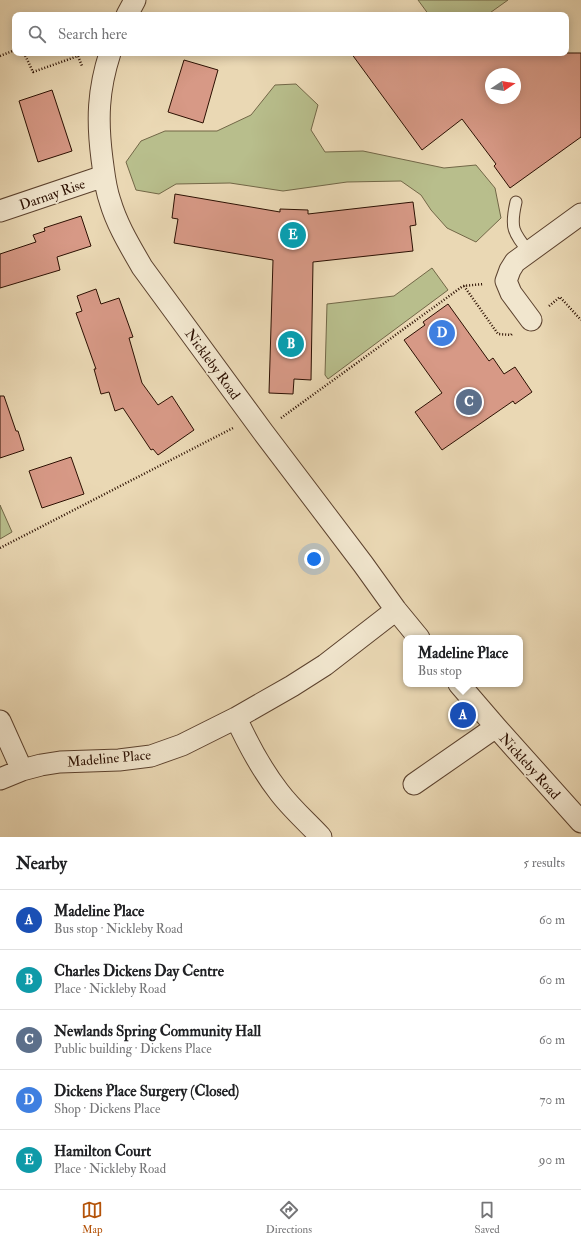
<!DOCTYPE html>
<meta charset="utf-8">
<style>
:root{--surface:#fff;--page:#f6f6f6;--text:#202124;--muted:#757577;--line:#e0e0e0;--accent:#b45309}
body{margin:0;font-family:"IM FELL Double Pica",serif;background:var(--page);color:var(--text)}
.compass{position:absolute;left:485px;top:68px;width:36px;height:36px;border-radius:50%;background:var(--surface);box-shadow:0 2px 10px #0003;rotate:78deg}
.you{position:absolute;left:314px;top:559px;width:14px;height:14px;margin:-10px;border:3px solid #fff;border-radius:50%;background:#1a73e8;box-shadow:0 0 0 6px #1a73e833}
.badge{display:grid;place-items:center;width:26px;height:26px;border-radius:50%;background:var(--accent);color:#fff;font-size:13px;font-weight:700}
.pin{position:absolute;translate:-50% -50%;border:2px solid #fff;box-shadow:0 1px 4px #0006}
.popup{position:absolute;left:403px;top:635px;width:120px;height:52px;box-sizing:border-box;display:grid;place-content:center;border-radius:8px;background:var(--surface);filter:drop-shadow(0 1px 3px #0005);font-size:13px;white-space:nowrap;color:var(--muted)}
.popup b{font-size:15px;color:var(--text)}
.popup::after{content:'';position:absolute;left:50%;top:100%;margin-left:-8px;border:8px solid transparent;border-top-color:var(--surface)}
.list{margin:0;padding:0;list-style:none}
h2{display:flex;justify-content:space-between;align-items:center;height:52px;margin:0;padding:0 16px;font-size:17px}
h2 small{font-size:13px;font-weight:400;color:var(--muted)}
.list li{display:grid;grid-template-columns:26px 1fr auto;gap:12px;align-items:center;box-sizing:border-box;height:60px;padding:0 16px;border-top:1px solid var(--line)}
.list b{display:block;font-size:15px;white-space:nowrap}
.list p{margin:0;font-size:13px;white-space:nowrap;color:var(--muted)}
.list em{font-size:13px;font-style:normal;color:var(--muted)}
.icon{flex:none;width:22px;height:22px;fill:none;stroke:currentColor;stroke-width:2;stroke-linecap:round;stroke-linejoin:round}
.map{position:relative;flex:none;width:581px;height:837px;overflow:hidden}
.search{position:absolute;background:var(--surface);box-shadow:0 2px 10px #0003;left:12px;right:12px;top:12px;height:44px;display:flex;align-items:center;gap:10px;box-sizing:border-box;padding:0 14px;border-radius:8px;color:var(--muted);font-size:15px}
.sheet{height:352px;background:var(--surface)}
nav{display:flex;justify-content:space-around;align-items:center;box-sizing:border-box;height:56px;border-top:1px solid var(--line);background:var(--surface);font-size:11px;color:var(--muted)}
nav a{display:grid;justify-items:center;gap:2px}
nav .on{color:var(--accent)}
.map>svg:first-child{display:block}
</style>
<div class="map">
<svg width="581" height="837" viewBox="0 0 581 837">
<rect width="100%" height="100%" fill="#ead8b4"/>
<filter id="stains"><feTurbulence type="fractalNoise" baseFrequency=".005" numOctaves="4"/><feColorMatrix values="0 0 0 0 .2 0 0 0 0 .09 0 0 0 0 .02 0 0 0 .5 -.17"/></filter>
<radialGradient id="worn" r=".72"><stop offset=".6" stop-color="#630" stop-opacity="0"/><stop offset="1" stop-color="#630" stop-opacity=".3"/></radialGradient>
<path fill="#b8be8c" stroke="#726747" d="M418 0H508L487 15H429Z
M296 84 318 105 311 130 325 152 363 151 444 168 476 165 495 188 501 218 476 242 447 228 431 210 421 195 401 181 347 182 283 191 230 183 176 184 159 194 136 190 126 162 141 141 165 131H217L251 115 275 85Z
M432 268 448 290 328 379 325 375 327 304 394 296Z
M0 505 12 532 0 539Z"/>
<path fill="#d79986" stroke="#2c1002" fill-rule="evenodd" d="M351 53H581V137L510 188 494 166 496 164 462 119 422 150ZM491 74H515V98H491Z
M184 60 218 70 203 123 168 112Z
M52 90 72 151 38 162 19 101Z
M175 194 280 212V209L308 210V214L413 202 416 225 410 226 413 251 313 262 311 380 294 379 293 394 269 393 273 260 174 243 178 219 172 218Z
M81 216 91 246 57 257 60 270 0 288V254L36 242 33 235 45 231 44 228Z
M96 289 101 304 119 298 133 337 129 338 142 383 158 405 172 396 194 430 158 455 153 449 151 450 123 408 115 411 109 392 101 394 94 369H96L76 313 82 311 77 296Z
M448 304 489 361 493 358 504 374 515 367 532 392 515 404 513 401 442 450 415 412 442 393 404 340 425 325 423 322Z
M0 396H4L16 431H18L24 450 0 458Z
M71 457 84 494 42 508 29 471Z"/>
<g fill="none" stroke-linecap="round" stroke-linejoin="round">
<defs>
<path id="lane" d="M516 202C510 228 513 232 529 252"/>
<path id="street" d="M127 15 135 0
M110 53C98 90 97 120 102 159 104 173 105 187 110 201 117 225 130 246 142 267L263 432 363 564 396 610 419 638
M0 211 104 176
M531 320 511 293 506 281 510 270 515 262 581 214
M459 684 496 727 581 822
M236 718C248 744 261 769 279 792 291 808 307 822 321 837
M0 721 22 770
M0 779 22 770 41 765 60 762 119 760 151 756 182 745 236 718 292 686 325 665 396 610
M414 784 496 727"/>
</defs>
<use href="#lane" stroke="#5c422e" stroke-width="13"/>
<use href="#street" stroke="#5c422e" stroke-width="23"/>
<path stroke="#2c1002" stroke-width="2.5" stroke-dasharray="1 2" stroke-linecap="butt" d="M24 53 33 72 78 56 82 66
M0 56 15 50
M464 286 498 334 511 335 513 333
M549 306 560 297 581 320
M281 418 463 286 484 284
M0 548 233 428"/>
<use href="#lane" stroke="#f1e6ce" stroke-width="11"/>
<use href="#street" stroke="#f1e6ce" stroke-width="21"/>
</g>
<g text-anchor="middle" stroke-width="4" stroke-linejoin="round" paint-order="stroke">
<g font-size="14" fill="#2c1002" stroke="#f1e6ce">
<text transform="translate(52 194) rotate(-19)" y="5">Darnay Rise</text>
<text transform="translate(213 364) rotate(54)" y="5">Nickleby Road</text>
<text transform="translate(109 758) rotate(-5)" y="5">Madeline Place</text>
<text transform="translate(530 766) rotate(48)" y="5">Nickleby Road</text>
</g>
</g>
<rect width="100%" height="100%" filter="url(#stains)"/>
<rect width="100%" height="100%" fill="url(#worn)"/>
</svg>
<svg class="compass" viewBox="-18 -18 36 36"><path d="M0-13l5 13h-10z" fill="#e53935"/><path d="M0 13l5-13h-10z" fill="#757577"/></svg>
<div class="you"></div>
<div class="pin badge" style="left:463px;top:715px;background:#1a4fb4">A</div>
<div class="popup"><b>Madeline Place</b>Bus stop</div>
<div class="pin badge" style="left:291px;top:344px;background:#0f9aa8">B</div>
<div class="pin badge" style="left:469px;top:402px;background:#5c6f8a">C</div>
<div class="pin badge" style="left:442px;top:333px;background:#3f7fe0">D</div>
<div class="pin badge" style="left:293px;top:235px;background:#0f9aa8">E</div>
<div class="search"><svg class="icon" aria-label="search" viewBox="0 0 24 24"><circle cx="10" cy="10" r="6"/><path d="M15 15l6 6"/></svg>Search here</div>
</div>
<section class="sheet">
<h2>Nearby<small>5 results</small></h2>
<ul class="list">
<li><span class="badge" style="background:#1a4fb4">A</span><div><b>Madeline Place</b><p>Bus stop · Nickleby Road</p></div><em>60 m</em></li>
<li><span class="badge" style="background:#0f9aa8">B</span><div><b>Charles Dickens Day Centre</b><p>Place · Nickleby Road</p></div><em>60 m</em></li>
<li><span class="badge" style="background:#5c6f8a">C</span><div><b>Newlands Spring Community Hall</b><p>Public building · Dickens Place</p></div><em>60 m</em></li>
<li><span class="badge" style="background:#3f7fe0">D</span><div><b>Dickens Place Surgery (Closed)</b><p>Shop · Dickens Place</p></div><em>70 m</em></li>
<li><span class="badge" style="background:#0f9aa8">E</span><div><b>Hamilton Court</b><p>Place · Nickleby Road</p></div><em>90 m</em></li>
</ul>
</section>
<nav>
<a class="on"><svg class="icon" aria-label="map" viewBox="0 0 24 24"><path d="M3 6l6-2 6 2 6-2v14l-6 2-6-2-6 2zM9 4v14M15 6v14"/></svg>Map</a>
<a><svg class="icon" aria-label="directions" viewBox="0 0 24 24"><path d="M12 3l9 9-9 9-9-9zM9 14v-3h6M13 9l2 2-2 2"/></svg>Directions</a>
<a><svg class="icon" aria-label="saved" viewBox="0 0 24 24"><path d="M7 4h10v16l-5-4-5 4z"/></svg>Saved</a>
</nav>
